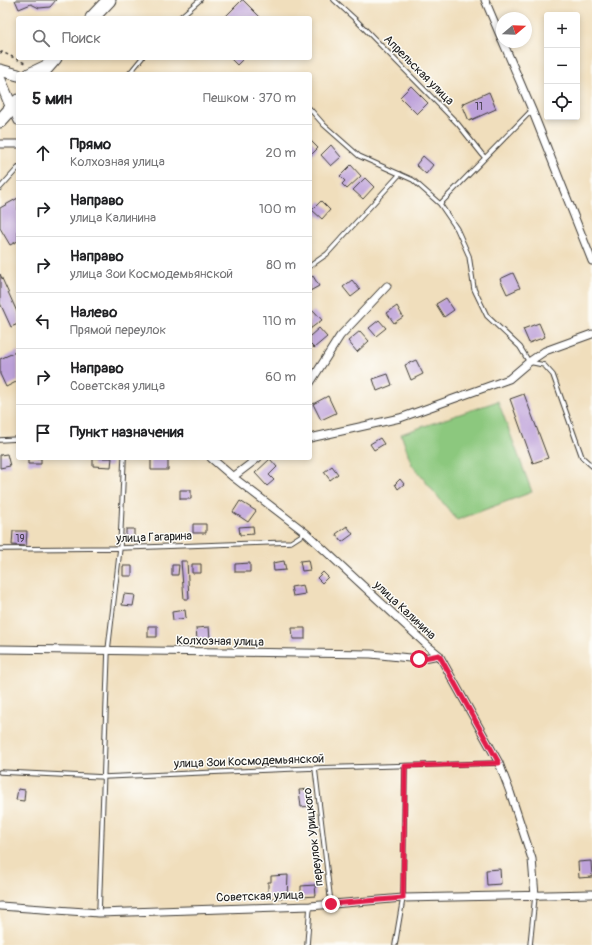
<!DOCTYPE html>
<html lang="ru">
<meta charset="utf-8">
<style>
:root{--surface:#fff;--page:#f6f6f6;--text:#202124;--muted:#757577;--line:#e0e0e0}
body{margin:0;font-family:Pangolin,sans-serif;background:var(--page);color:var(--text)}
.controls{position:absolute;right:12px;top:12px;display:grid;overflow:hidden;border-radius:4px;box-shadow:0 2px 6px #0003}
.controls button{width:36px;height:36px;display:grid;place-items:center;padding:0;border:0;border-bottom:1px solid var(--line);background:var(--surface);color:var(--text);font:20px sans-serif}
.compass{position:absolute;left:496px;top:12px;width:36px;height:36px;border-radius:50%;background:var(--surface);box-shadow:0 2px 6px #0003;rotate:71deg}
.stop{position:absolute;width:12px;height:12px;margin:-9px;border:3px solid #e11d48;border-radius:50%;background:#fff}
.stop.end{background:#e11d48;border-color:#fff;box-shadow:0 1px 4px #0008}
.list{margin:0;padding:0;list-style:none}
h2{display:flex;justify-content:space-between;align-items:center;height:52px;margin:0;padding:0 16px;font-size:17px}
h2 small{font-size:13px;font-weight:400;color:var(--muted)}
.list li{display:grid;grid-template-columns:26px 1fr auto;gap:12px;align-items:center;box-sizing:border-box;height:56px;padding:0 16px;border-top:1px solid var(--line)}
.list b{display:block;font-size:15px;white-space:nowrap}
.list p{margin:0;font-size:13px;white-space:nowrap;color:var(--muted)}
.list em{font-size:13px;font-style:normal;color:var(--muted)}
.icon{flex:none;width:22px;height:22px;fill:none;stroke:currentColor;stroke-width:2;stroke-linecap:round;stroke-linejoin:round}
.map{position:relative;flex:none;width:592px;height:945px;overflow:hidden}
.search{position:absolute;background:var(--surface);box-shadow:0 2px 6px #0003;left:16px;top:16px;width:296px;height:44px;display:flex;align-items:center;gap:10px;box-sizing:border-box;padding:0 14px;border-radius:4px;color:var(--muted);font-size:15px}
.panel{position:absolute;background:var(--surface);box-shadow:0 2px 6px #0003;left:16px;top:72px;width:296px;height:388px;border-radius:4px}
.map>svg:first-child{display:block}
</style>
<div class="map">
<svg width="592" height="945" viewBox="0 0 592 945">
<rect width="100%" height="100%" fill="#fdfcf7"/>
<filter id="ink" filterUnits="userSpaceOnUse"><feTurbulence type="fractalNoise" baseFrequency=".025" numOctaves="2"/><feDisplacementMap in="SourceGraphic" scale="8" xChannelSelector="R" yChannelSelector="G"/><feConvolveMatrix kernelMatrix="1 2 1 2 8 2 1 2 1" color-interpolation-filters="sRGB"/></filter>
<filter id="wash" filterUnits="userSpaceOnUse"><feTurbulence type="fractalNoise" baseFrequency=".012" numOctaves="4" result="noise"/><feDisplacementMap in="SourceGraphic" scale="16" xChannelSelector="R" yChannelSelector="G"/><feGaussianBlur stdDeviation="0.9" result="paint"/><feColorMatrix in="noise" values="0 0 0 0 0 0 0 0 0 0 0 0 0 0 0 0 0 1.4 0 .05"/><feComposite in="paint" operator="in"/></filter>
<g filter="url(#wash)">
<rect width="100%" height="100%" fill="#f0debc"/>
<path fill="#8cc87e" stroke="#54724d" d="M498 401 532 492 457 520 412 465 401 434Z"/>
<g id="blocks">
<path fill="#bea2da" d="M15 0H56L50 7 39 8 31 4 19 9Z
M242 0H243L261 18H224Z
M230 58H244L237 65Z
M411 86 428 103 417 114 400 97Z
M489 92 496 109 469 121 462 104Z
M310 140 318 148 310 156Z
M331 145 341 157 331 166 321 155Z
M423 156 433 165 426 174 416 165Z
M351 165 361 176 347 189 342 184 345 181 340 176Z
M365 178 374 187 363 199 353 190Z
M18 198V241L10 245 0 228V208Z
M321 201 330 210 322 219 312 210Z
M513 273 520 288 507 294 500 279Z
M0 274 18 314V324L11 327 0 303Z
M313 276 319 286 310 291V278Z
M352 280 360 290 351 297 343 287Z
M446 298 454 310 444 317 436 304Z
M397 306 403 317 394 323 387 313Z
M314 311 322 320 310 329V314Z
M379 320 386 328 376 336 369 328Z
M539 323 545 337 529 343 523 329Z
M319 328 327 337 314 348 310 344V336Z
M360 331 369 341 357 352 348 341Z
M18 351V381L6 387 0 374V359Z
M416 360 423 374 411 380 405 365Z
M388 374 392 385 377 391 373 379Z
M524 394 548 458 533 463 510 399Z
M328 396 336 413 321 420 313 404Z
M380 438 384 444 374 450 370 444Z
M7 454 10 466 0 468V455Z
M28 458H41V464H28Z
M93 458H112L111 467 93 466Z
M151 458H168V470H151Z
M270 459 277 467 269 475 274 480 267 486 255 473Z
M332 466 338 474 330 480 324 472Z
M400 479 404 484 398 489 395 484Z
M180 490H191V499H180Z
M240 501 256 511 248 522 233 512Z
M193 524H206V533H193Z
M253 526 254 534 240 535 239 527Z
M347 526 353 534 342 542 336 534Z
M126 529H134V537H126Z
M13 531H27L26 546 12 545Z
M308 560 310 570 302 571 300 561Z
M181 561H187L189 599H184Z
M284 561 286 570 274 571 273 563Z
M250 563V572H235V564Z
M192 564H201V573H192Z
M172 565H179L178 575H172Z
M123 566H132V576H123Z
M323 572 328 577 322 583 317 578Z
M303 585 305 594 293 596 291 587Z
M124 594 135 595 133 606 122 605Z
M185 610 186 618 173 620 172 612Z
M148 626H157V637H148Z
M209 627 210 639 197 640 196 628Z
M292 628H305V639H293Z
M18 789 25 790 24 801 16 800Z
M311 789 312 806 301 807 299 790Z
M591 861 592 877 579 878 578 862Z
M500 869 501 884 487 885 486 870Z
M288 875 287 898H268V882H271V876Z
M315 885 316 896 301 897V886Z"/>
</g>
</g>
<g filter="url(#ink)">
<use href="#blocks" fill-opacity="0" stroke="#3c3934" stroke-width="1"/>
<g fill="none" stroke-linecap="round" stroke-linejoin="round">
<defs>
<path id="lane" d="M334 0 356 20 458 124 485 158
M179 18 200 0
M129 74 142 58
M310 109 324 125 359 156 413 180 440 204 457 229 469 256 474 289 487 316 520 347 529 362 544 365 553 375 582 457 592 466
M0 188 18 168
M440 204 532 110
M310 266 327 254 400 174
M0 440 18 439
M0 549 120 548 291 542 305 533
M315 768 331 904
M0 772 104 777 315 768 499 763
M99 913 108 650 120 548 124 458
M307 945 310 906
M395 945 403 898 405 766
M530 945 535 896"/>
<path id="street" d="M485 0 502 40
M503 42 532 110 592 261
M12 108 18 121
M0 144H18
M310 383 340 336 387 286
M310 438 400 418 509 379 529 362 545 351 592 334
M211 458 233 477 306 533 429 647 439 655 499 763 510 792 532 859 535 896
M233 477 258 458
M0 649 371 654 419 659 439 655
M0 906 99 913 310 906 403 898 592 894"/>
<path id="primary" d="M0 70 18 75
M29 74 48 65
M0 80 12 108"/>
<path id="highway" d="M92 18 109 0
M41 74 55 58
M0 121 18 101"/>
</defs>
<use href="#lane" stroke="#3c3934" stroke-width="5.5"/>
<use href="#street" stroke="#3c3934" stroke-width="9"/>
<use href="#primary" stroke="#3c3934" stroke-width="13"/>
<use href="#highway" stroke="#3c3934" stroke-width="15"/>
<path stroke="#3c3934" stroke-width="1.5" stroke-dasharray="3 3" stroke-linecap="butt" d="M0 53 2 52 27 64"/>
<use href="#lane" stroke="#fff" stroke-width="3.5"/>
<use href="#street" stroke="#fff" stroke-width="7"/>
<use href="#primary" stroke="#fff" stroke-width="11"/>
<use href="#highway" stroke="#fff" stroke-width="13"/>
</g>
</g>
<g fill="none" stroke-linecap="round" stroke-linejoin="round" filter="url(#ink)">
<path stroke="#e11d48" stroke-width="5" d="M331 904 403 898 405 766 499 763 439 655 419 659"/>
</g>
<g text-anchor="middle" stroke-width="3" stroke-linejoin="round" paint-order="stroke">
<g font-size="10" fill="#443e4c">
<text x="479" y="110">11</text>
<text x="20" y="542">19</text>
</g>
<g font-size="12" fill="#1c1c1c" stroke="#fdfcf7">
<text transform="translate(419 70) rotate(45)" y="4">Апрельская улица</text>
<text transform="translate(154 537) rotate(-2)" y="4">улица Гагарина</text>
<text transform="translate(405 610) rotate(43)" y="4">улица Калинина</text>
<text transform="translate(220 641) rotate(1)" y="4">Колхозная улица</text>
<text transform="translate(249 761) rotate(-2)" y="4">улица Зои Космодемьянской</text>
<text transform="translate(313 837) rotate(-97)" y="4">переулок Урицкого</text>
<text transform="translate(260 896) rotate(-2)" y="4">Советская улица</text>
</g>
</g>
</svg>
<div class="controls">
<button>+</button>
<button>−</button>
<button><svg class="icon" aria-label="locate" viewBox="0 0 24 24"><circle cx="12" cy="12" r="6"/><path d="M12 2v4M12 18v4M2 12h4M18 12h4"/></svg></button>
</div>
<svg class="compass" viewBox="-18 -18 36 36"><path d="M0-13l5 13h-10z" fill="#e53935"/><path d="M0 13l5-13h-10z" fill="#757577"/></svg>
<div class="stop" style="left:419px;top:659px"></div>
<div class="stop end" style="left:331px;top:904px"></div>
<div class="search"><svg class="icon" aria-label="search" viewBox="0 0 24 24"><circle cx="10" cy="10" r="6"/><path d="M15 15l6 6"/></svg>Поиск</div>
<section class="panel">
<h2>5 мин<small>Пешком · 370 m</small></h2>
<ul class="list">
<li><svg class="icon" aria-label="ahead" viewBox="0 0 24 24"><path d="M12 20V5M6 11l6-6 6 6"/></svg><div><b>Прямо</b><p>Колхозная улица</p></div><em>20 m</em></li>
<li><svg class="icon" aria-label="right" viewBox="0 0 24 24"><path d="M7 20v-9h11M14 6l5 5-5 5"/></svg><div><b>Направо</b><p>улица Калинина</p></div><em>100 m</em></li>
<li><svg class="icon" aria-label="right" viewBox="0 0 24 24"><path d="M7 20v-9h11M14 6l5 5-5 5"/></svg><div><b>Направо</b><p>улица Зои Космодемьянской</p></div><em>80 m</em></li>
<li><svg class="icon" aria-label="left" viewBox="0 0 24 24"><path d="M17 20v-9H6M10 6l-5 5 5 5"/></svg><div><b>Налево</b><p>Прямой переулок</p></div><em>110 m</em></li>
<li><svg class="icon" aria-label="right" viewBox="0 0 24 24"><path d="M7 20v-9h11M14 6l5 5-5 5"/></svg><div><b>Направо</b><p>Советская улица</p></div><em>60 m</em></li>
<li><svg class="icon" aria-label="arrive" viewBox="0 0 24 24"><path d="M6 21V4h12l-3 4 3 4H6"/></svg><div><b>Пункт назначения</b></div></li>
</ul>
</section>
</div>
